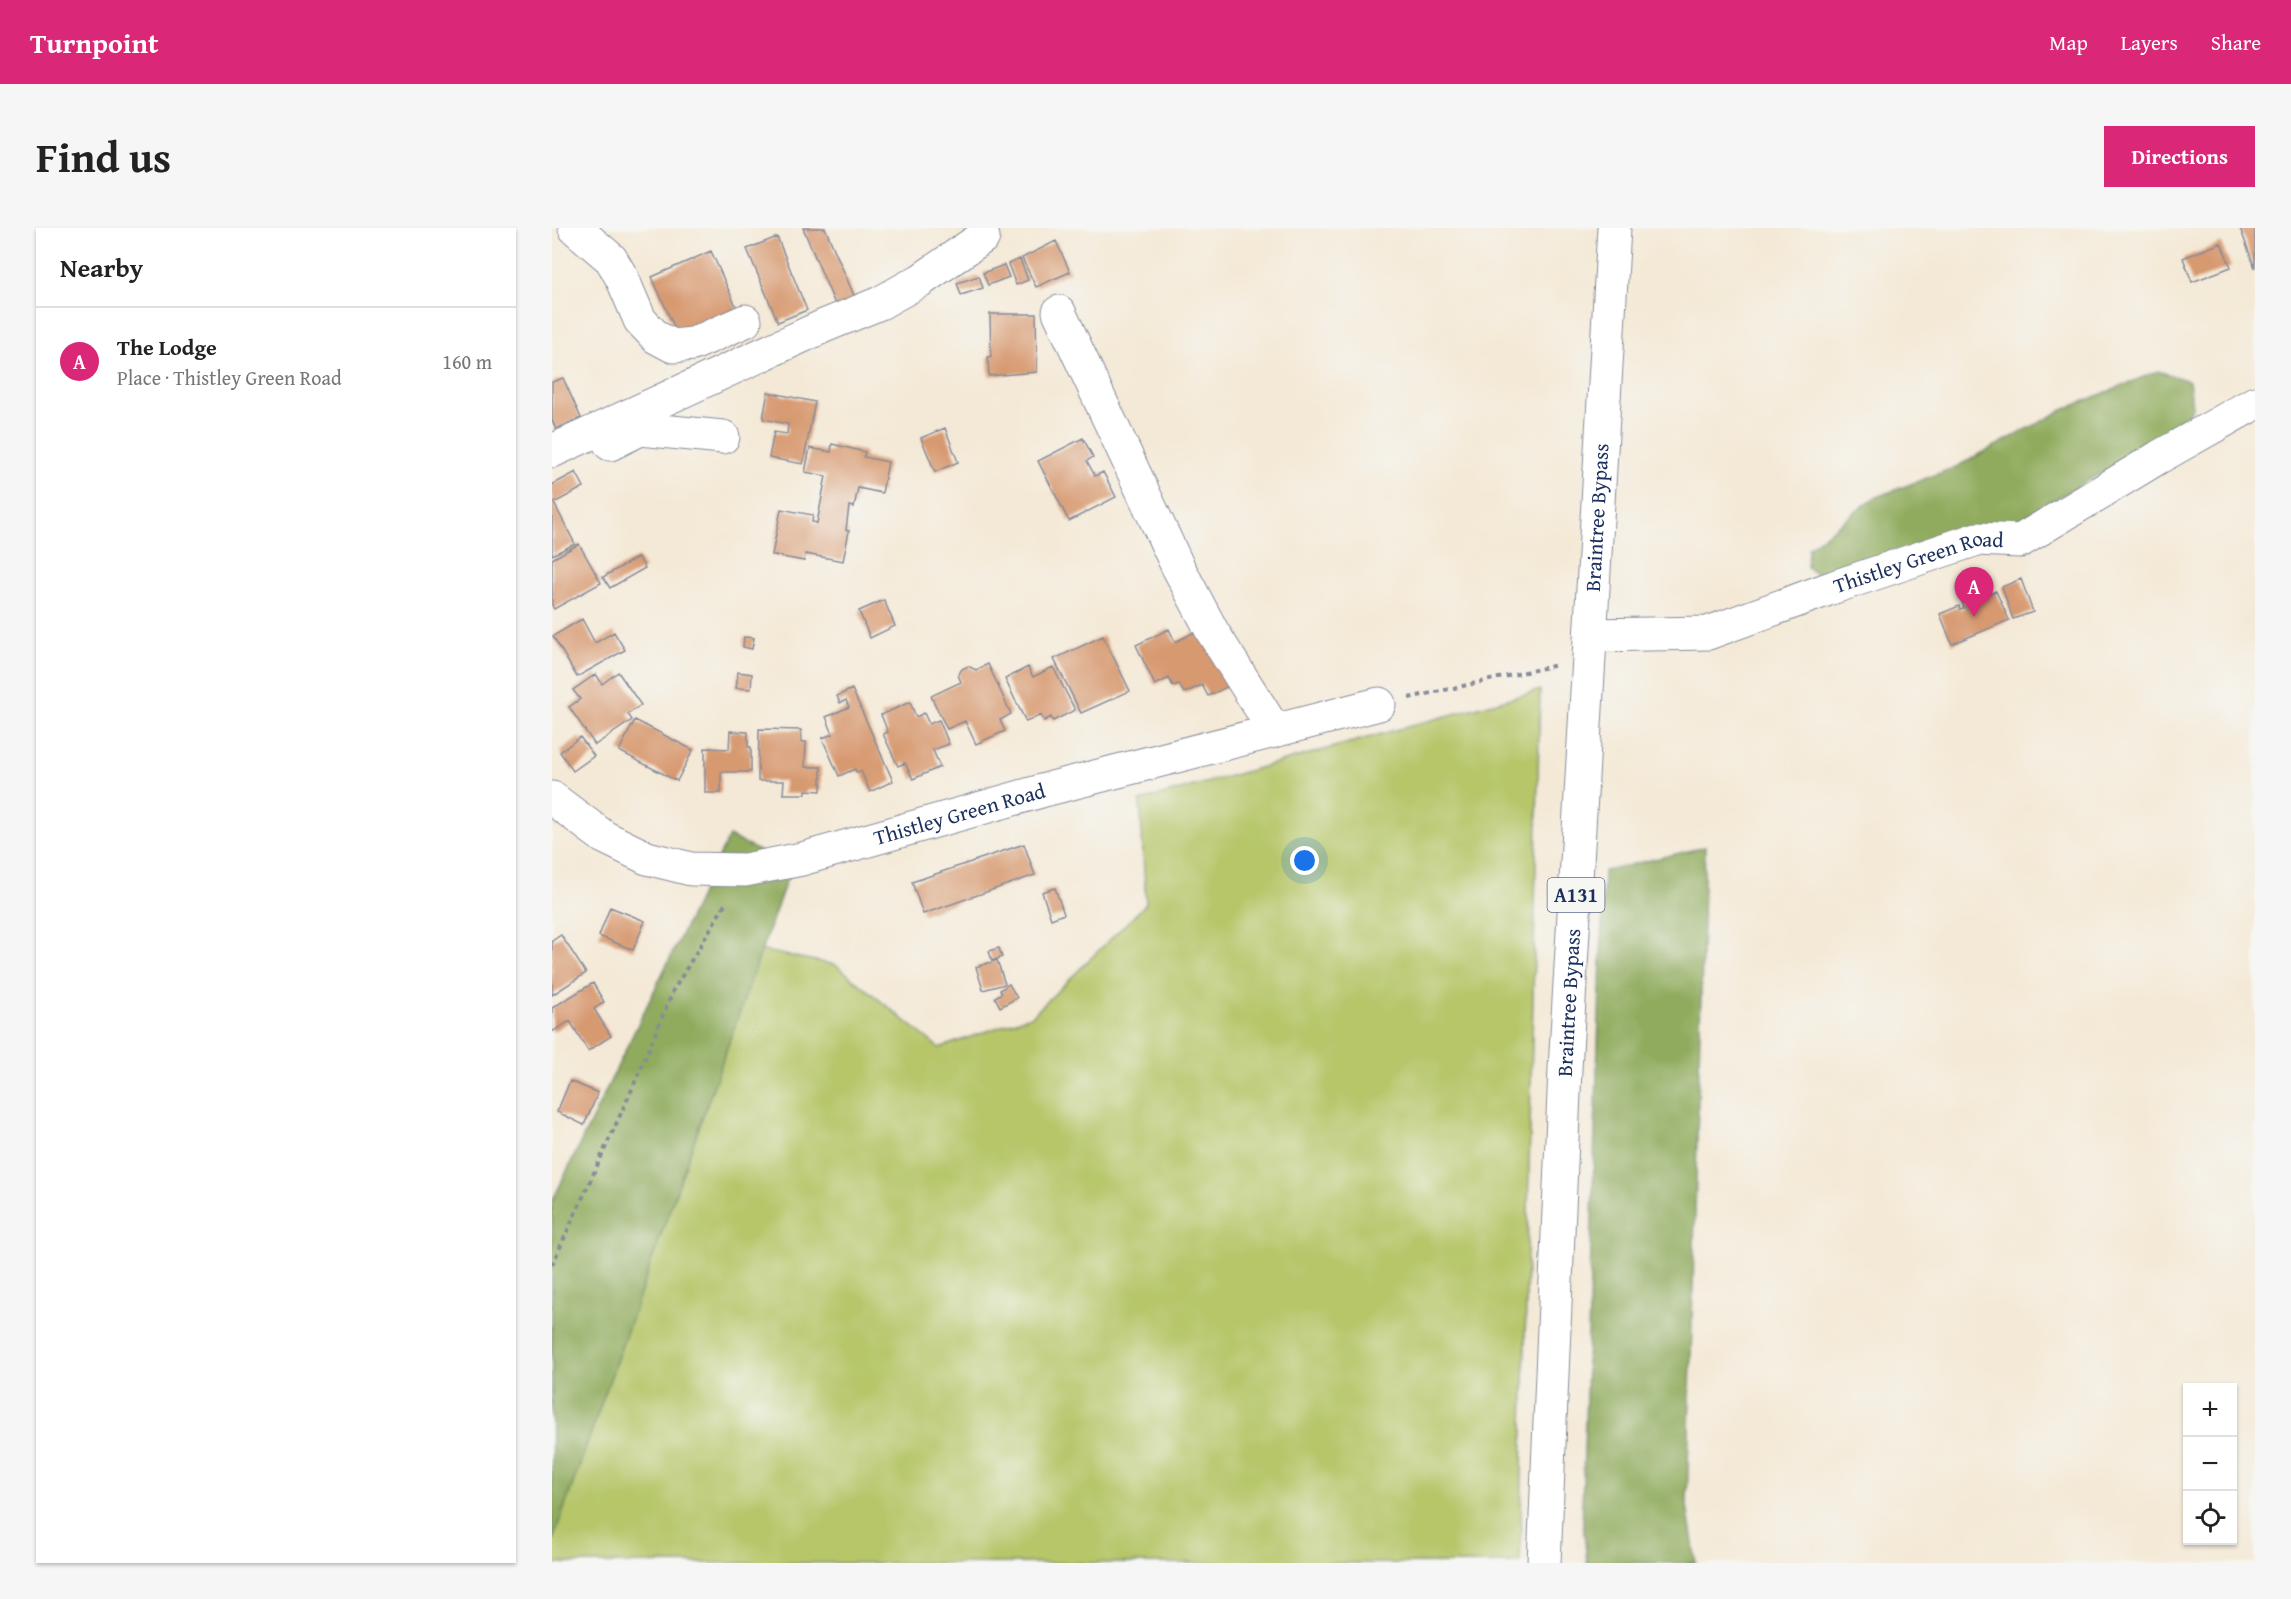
<!DOCTYPE html>
<meta charset="utf-8">
<style>
:root{--surface:#fff;--page:#f6f6f6;--text:#222;--muted:#767676;--line:#e0e0e0;--accent:#db2777}
body{margin:0;font-family:"Gentium Book Plus",serif;background:var(--page);color:var(--text)}
.controls{position:absolute;right:18px;bottom:18px;display:grid;overflow:hidden;border-radius:0px;box-shadow:0 2px 4px #0004}
.controls button{width:54px;height:54px;display:grid;place-items:center;padding:0;border:0;border-bottom:2px solid var(--line);background:var(--surface);color:var(--text);font:30px sans-serif}
.you{position:absolute;left:753px;top:633px;width:21px;height:21px;margin:-15px;border:4px solid #fff;border-radius:50%;background:#1a73e8;box-shadow:0 0 0 9px #1a73e833}
.badge{display:grid;place-items:center;width:39px;height:39px;border-radius:50%;background:var(--accent);color:#fff;font-size:20px;font-weight:700}
.pin{position:absolute;translate:-50% -50px;filter:drop-shadow(0 2px 3px #0008)}
.pin::after{content:'';position:absolute;top:32px;width:21px;height:18px;background:inherit;clip-path:polygon(0 0,100% 0,50% 100%)}
.list{margin:0;padding:0;list-style:none}
h2{display:flex;justify-content:space-between;align-items:center;height:78px;margin:0;padding:0 24px;font-size:26px}
h2 small{font-size:20px;font-weight:400;color:var(--muted)}
.list li{display:grid;grid-template-columns:39px 1fr auto;gap:18px;align-items:center;box-sizing:border-box;height:108px;padding:0 24px;border-top:2px solid var(--line)}
.list b{display:block;font-size:22px;white-space:nowrap}
.list p{margin:0;font-size:20px;white-space:nowrap;color:var(--muted)}
.list em{font-size:20px;font-style:normal;color:var(--muted)}
.icon{flex:none;width:33px;height:33px;fill:none;stroke:currentColor;stroke-width:2;stroke-linecap:round;stroke-linejoin:round}
.map{position:relative;flex:none;width:1703px;height:1335px;overflow:hidden;border-radius:0px}
header{display:flex;align-items:center;gap:36px;box-sizing:border-box;height:84px;padding:0 30px;background:var(--accent);color:#fff}
header strong{font-size:28px}
nav{display:flex;gap:33px;margin-inline-start:auto;font-size:21px}
.intro{display:flex;align-items:center;justify-content:space-between;box-sizing:border-box;height:144px;padding:0 36px}
h1{margin:0;font-size:42px}
.button{padding:15px 27px;border-radius:0px;background:var(--accent);color:#fff;font-size:21px;font-weight:700}
main{display:flex;gap:36px;padding:0 36px}
aside{flex:1;background:var(--surface);border-radius:0px;box-shadow:0 2px 4px #0004}
.map>svg:first-child{display:block}
</style>
<header>
<strong>Turnpoint</strong>
<nav><a>Map</a><a>Layers</a><a>Share</a></nav>
</header>
<div class="intro"><h1>Find us</h1><a class="button">Directions</a></div>
<main>
<aside>
<h2>Nearby<small></small></h2>
<ul class="list">
<li><span class="badge">A</span><div><b>The Lodge</b><p>Place · Thistley Green Road</p></div><em>160 m</em></li>
</ul>
</aside>
<div class="map">
<svg width="1703" height="1335" viewBox="0 0 1703 1335">
<rect width="100%" height="100%" fill="#f6f6f2"/>
<filter id="ink" filterUnits="userSpaceOnUse"><feTurbulence type="fractalNoise" baseFrequency=".0167" numOctaves="2"/><feDisplacementMap in="SourceGraphic" scale="12" xChannelSelector="R" yChannelSelector="G"/><feConvolveMatrix kernelMatrix="1 2 1 2 8 2 1 2 1" color-interpolation-filters="sRGB"/></filter>
<filter id="wash" filterUnits="userSpaceOnUse"><feTurbulence type="fractalNoise" baseFrequency=".008" numOctaves="4" result="noise"/><feDisplacementMap in="SourceGraphic" scale="24" xChannelSelector="R" yChannelSelector="G"/><feGaussianBlur stdDeviation="1.35" result="paint"/><feColorMatrix in="noise" values="0 0 0 0 0 0 0 0 0 0 0 0 0 0 0 0 0 1.4 0 .05"/><feComposite in="paint" operator="in"/></filter>
<g filter="url(#wash)">
<rect width="100%" height="100%" fill="#f4e9d6"/>
<path fill="#b6c669" stroke="#687a64" stroke-width="1.5" d="M988 462 968 1335H0V1049L186 718 284 737 387 820 481 787 594 676 588 573Z"/>
<path fill="#90ab5d" stroke="#566d5e" stroke-width="1.5" d="M1606 143 1637 153 1640 179 1626 207 1542 249 1453 300 1271 352 1255 339 1256 320 1322 270 1404 239 1511 182Z
M177 608 239 639 0 1315V974Z
M1153 619 1135 1277 1144 1335H1035L1030 1281 1052 643Z"/>
<g id="blocks">
<path fill="#d79970" d="M251 0H273L304 72 285 81Z
M1688 0H1703V40Z
M225 9 255 82 226 94 195 21Z
M504 13 518 44 484 59 470 30Z
M1669 15 1679 39 1640 54 1631 30Z
M159 23 186 83 127 110 100 49Z
M468 31 476 52 464 57 456 36Z
M452 37 457 49 436 57 431 45Z
M427 48 431 60 409 67 405 55Z
M438 86H484L485 144 437 148 436 129H439Z
M11 150 29 190 4 201 0 192V154Z
M216 164 263 174 251 236 217 230 222 204 235 206 236 196 211 191Z
M393 200 406 234 383 244 369 210Z
M531 210 541 229 535 233 543 248 551 244 564 269 517 293 486 233Z
M280 216 313 224 312 229 336 234 330 265 306 260 302 279 297 278 294 302 297 303 291 333 253 326 252 333 220 327 229 281 261 287 260 294 265 295 274 248 253 244 258 220 279 224Z
M24 244 32 259 2 275 23 316 0 327V257Z
M27 316 49 355 2 381 0 377V331Z
M86 329 93 340 58 360 51 349Z
M1469 351 1481 384 1461 391 1450 359Z
M1444 363 1457 392 1400 416 1388 386 1407 378 1408 381 1412 380 1410 374 1420 370 1423 375 1426 374 1425 371Z
M332 372 343 398 318 410 307 383Z
M30 391 43 415 62 404 73 422 25 449 1 408Z
M617 401 623 414 649 401 677 458 656 468 650 457 632 465 627 456 621 458 617 450 603 457 584 417Z
M551 408 578 463 529 485 502 431Z
M192 409 202 410 200 421 191 419Z
M436 436 459 486 448 492 453 503 424 516 413 493 395 501 379 468 409 454 406 447 410 441 416 438 424 442Z
M476 439 481 449 501 439 523 482 501 493 499 489 492 493 489 487 474 494 453 451Z
M66 444 89 477 76 486 80 492 43 517 17 479 28 471 21 462 44 446 50 456Z
M186 444 200 446 199 461 184 460Z
M300 461 341 553 318 564 309 543 304 544 303 541 287 548 270 510 281 506 274 489 297 479 294 472 288 475 285 468Z
M358 474 364 489 372 485 377 496 387 492 397 516 381 522 388 539 361 551 353 535 346 538 331 506 336 504 329 487Z
M83 492 141 522 125 553 67 523Z
M207 501 249 502V514H254L253 539H269V563L254 562V566H231L232 553H206Z
M178 503 196 504V519H199V544H169V565H153V520L177 521Z
M28 509 42 528 21 543 8 524Z
M472 616 483 647 371 686 360 654Z
M503 660 512 686 499 691 490 664Z
M58 679 93 693 81 722 47 708Z
M9 707 34 745 0 767V713Z
M447 720 450 729 440 733 437 723Z
M445 732 453 756 431 762 424 739Z
M41 755 52 774 42 781 59 808 36 823 18 793 0 804V780Z
M457 756 465 770 448 779 443 769 450 765 448 762Z
M18 853 46 865 32 897 5 884Z"/>
</g>
</g>
<g filter="url(#ink)">
<use href="#blocks" fill-opacity="0" stroke="#888c9a" stroke-width="1.5"/>
<g fill="none" stroke-linecap="round" stroke-linejoin="round">
<defs>
<g id="minor">
<path d="M23 0 59 31 70 50 88 92 104 109 121 118 141 116 193 93"/>
<path d="M507 84 625 337 660 403 723 503"/>
<path d="M58 216 88 201 171 209"/>
<path d="M0 223 272 98 328 75 369 52 431 9"/>
<path id="s1" d="M1039 407 1156 405 1282 359 1425 311 1468 313 1607 229 1703 175"/>
<path id="s2" d="M0 570 52 609 95 630 139 641 193 642 250 631 500 560 827 476"/>
</g>
<g id="highway">
<path id="s3" d="M992 1335 1013 841 1062 0"/>
</g>
</defs>
<use href="#minor" stroke="#888c9a" stroke-width="35"/>
<use href="#highway" stroke="#888c9a" stroke-width="35"/>
<path stroke="#888c9a" stroke-width="4" stroke-dasharray="4.5 4.5" stroke-linecap="butt" d="M857 470 1005 437
M0 1037 80 861 121 763 175 673"/>
<use href="#minor" stroke="#fff" stroke-width="33"/>
<use href="#highway" stroke="#fff" stroke-width="33"/>
</g>
</g>
<g text-anchor="middle" stroke-width="4.5" stroke-linejoin="round" paint-order="stroke">
<rect fill="#f6f6f2" stroke="#5d6b8a" stroke-width="1.5" x="995.5" y="650" width="57" height="34" rx="4.5"/>
<g font-size="20" font-weight="bold" fill="#1b2f5e">
<text x="1024" y="674">A131</text>
</g>
<g font-size="21" fill="#1b2f5e" stroke="#f6f6f2">
<text dy="7" stroke="none"><textPath href="#s3" startOffset="1047">Braintree Bypass</textPath></text>
<text dy="7" stroke="none"><textPath href="#s1" startOffset="340">Thistley Green Road</textPath></text>
<text dy="7" stroke="none"><textPath href="#s2" startOffset="434">Thistley Green Road</textPath></text>
<text dy="7" stroke="none"><textPath href="#s3" startOffset="561">Braintree Bypass</textPath></text>
</g>
</g>
</svg>
<div class="controls">
<button>+</button>
<button>−</button>
<button><svg class="icon" aria-label="locate" viewBox="0 0 24 24"><circle cx="12" cy="12" r="6"/><path d="M12 2v4M12 18v4M2 12h4M18 12h4"/></svg></button>
</div>
<div class="you"></div>
<div class="pin badge" style="left:1422px;top:389px">A</div>
</div>
</main>
